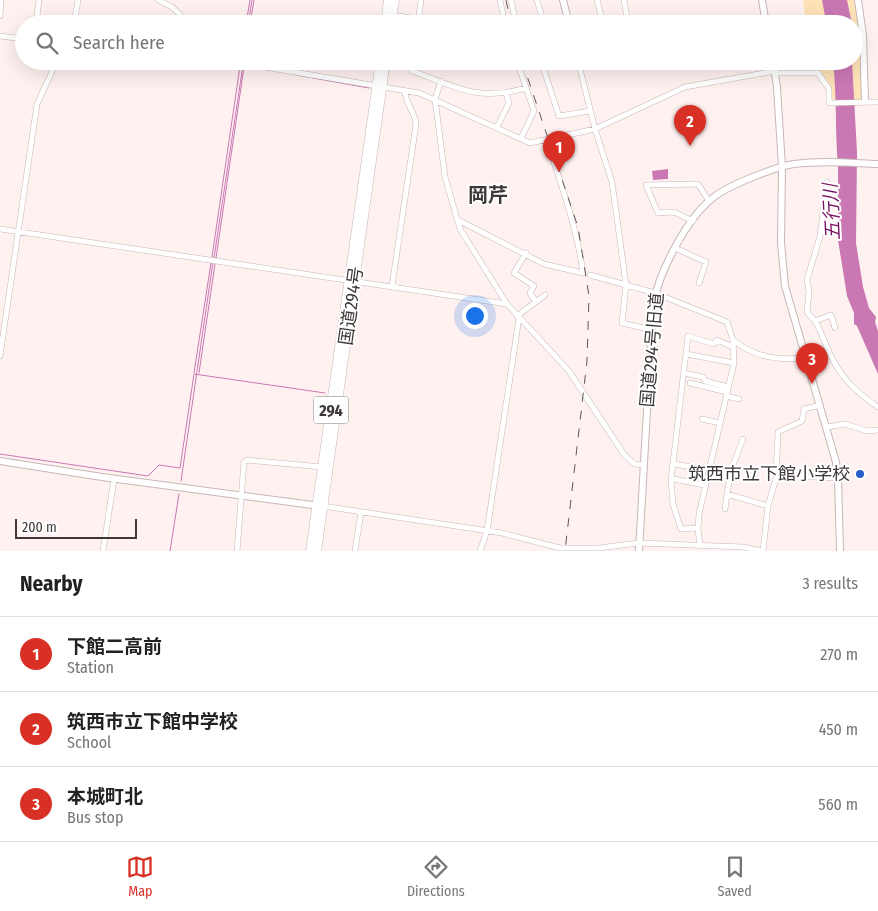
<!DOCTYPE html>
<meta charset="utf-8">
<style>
:root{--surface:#fff;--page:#f2f2f2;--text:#222;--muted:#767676;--line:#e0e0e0;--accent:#d93025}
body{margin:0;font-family:"Fira Sans Condensed","Noto Sans JP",sans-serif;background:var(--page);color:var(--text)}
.scale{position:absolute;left:15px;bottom:12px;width:122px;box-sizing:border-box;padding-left:5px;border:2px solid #3d3837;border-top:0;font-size:14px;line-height:18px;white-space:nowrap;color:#3d3837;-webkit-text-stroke:4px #fff;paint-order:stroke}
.you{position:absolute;left:474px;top:315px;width:18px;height:18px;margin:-12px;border:4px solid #fff;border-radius:50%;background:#1a73e8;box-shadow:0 0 0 8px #1a73e833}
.badge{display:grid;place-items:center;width:32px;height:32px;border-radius:50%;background:var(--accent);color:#fff;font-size:16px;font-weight:700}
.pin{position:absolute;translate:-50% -41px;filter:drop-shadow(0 1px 2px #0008)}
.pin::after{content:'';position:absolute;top:26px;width:18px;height:15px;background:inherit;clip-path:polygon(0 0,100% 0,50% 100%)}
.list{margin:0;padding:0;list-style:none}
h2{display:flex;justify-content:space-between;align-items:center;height:65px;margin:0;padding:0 20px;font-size:21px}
h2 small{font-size:16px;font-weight:400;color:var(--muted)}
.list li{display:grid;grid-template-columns:32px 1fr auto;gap:15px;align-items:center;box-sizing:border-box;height:75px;padding:0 20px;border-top:1px solid var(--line)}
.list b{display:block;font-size:19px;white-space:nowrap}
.list p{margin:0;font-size:16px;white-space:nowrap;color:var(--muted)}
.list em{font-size:16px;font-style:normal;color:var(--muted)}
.icon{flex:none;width:28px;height:28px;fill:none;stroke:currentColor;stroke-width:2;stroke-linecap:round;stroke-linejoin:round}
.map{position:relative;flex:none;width:878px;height:551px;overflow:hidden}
.search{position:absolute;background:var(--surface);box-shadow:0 5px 20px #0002;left:15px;right:15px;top:15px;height:55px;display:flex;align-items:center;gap:12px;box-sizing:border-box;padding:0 18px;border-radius:28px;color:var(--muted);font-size:19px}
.sheet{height:290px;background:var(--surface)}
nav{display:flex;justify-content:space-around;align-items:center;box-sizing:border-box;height:70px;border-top:1px solid var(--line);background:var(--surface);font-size:14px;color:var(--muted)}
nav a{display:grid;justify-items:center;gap:2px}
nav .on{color:var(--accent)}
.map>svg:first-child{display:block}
</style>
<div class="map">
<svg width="878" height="551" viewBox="0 0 878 551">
<rect width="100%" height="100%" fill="#fff1ef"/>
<path fill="#fee3b9" d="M803 0H856C861 33 863 67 861 100L833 101 830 85 811 61H854V24H806Z"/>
<path fill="#ca78b4" d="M822 0H847L852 24H824L825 16Z
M833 61H852L857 152 856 243 863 287 869 308 876 317 875 322 878 331V374L857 326 854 324V313L847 296 838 240V166C835 134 837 96 833 61Z
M668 169V179L653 180 652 171Z"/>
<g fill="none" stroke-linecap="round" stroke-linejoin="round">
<path stroke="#ca78b4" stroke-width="1" d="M246 24 250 0
M248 24 252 0
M250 24 254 0
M292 74 308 77
M313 78 369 88
M212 257 240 66
M214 258 243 65
M216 258 244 67
M194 373 211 263
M199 373 215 264
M0 454 148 476 159 465 180 468 194 374 325 393
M181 481 213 262
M170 551 179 494"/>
<defs>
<path id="minor" d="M158 0 172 7 190 24
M500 0 505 24
M511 0 516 24
M537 0 544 24
M597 0 603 24
M624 0 628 24
M392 15 450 24
M0 16 1 0
M36 24 39 0
M74 24 78 0
M418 24 421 0
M0 36 24 39
M173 61 235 62 419 93 530 143 595 129 685 87 775 71
M413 61 412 71C457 87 477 102 526 88
M481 61H484
M517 61 534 111 521 138
M541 61 559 116 590 111
M578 61 595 129 612 182 626 285 622 323 652 330
M612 61 613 64 629 61
M775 73H818L829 89V103L878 102
M441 81 435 99 445 177 460 229 507 304 569 371 625 456 635 464 643 465
M497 127 509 103 506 93
M827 182 820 236 807 280 809 291 807 312 815 321 831 315 835 328
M458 220 544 264 583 273C577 228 561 184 547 141
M693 221 674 212 658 213 646 185 698 184 709 201
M0 229 507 304
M675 248 706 262 699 283
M526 253 514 273 534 286 530 293 536 302
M590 275 655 293 727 322 733 340 734 363 699 514 698 529 700 545
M392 286 416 124C415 112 405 103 405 91
M517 316 545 295
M815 321C822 333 826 347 833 360 844 381 859 394 878 407
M733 340C753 356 777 361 802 358
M686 354 734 363
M0 356 37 104 57 61
M684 373 703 377 705 381 728 387
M690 383 727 392
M726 396 739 399
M702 419 720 423
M827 427 845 424 867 431 878 430
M674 464 709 470
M776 476 778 432 802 421 804 409 817 406
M673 479 705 485
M727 494 731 470 743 439
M323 506 502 533 560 548H599L639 543 743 547 762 551
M725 509 727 494 768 506
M698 528 681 529 673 504 671 480 688 336 714 344 717 340 733 347
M103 551 114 479
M237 551 244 462 247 460 323 467
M355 551 361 512
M480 551 487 531 519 318
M763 551 768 506 777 475 834 478"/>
<path id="tertiary" d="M563 0 569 24
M762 0 766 24
M858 0 863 35 865 101
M773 61 777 87 782 167 781 243 785 286 836 462 838 478 840 551
M0 461 102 477 320 506
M639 551 653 305C659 272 687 217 714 197 729 185 775 167 794 164 822 160 851 163 878 164"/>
<path id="trunk" d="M385 24 388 0
M391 24 395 0
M310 551 380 61
M317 551 386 61"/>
</defs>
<use href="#minor" stroke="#c5b8b6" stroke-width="6"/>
<use href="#tertiary" stroke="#c5b8b6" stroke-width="8"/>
<use href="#trunk" stroke="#c5b8b6" stroke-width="9"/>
<use href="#minor" stroke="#fff" stroke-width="5"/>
<use href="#tertiary" stroke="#fff" stroke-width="6"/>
<use href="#trunk" stroke="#fff" stroke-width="8"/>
<path stroke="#5e5756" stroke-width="1" stroke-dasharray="9 9" stroke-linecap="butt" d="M506 0 511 24
M522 61 578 227 589 296 587 361 565 551"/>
</g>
<circle fill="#285cc9" stroke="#fff" stroke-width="2" cx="860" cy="474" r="5"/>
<g text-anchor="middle" stroke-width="4" stroke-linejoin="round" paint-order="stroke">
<rect fill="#fff" stroke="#777473" stroke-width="1" x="313.5" y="396.5" width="35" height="27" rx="4"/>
<g font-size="16" font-weight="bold" fill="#3d3837">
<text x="331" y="416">294</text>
</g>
<g font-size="18" fill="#3d3837" stroke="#fff">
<text transform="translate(351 306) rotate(-82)" y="6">国道294号</text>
<text transform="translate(652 350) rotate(-85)" y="6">国道294号旧道</text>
</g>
<g font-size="18" fill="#3d3837" stroke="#fff" text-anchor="end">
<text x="850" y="480">筑西市立下館小学校</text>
</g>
<g font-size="19" font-style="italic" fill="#771464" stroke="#fff">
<text transform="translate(831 212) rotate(-93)" y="7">五行川</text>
</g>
<g font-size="20" font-weight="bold" fill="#3d3837" stroke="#fff">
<text x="488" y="202">岡芹</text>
</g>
</g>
</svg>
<div class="scale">200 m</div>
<div class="you"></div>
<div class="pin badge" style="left:559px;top:172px">1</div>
<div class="pin badge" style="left:690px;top:146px">2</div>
<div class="pin badge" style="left:812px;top:384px">3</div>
<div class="search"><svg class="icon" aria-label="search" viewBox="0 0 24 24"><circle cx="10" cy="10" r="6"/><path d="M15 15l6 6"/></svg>Search here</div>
</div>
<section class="sheet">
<h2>Nearby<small>3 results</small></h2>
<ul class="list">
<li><span class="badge">1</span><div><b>下館二高前</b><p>Station</p></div><em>270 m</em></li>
<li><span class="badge">2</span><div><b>筑西市立下館中学校</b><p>School</p></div><em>450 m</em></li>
<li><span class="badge">3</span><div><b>本城町北</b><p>Bus stop</p></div><em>560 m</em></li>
</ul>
</section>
<nav>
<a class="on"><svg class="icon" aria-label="map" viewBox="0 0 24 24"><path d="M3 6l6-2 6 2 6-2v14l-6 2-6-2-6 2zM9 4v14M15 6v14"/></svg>Map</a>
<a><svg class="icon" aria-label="directions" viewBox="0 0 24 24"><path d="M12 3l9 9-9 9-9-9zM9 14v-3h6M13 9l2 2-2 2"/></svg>Directions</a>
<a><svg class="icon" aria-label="saved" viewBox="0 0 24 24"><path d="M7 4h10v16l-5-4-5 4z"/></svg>Saved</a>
</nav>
